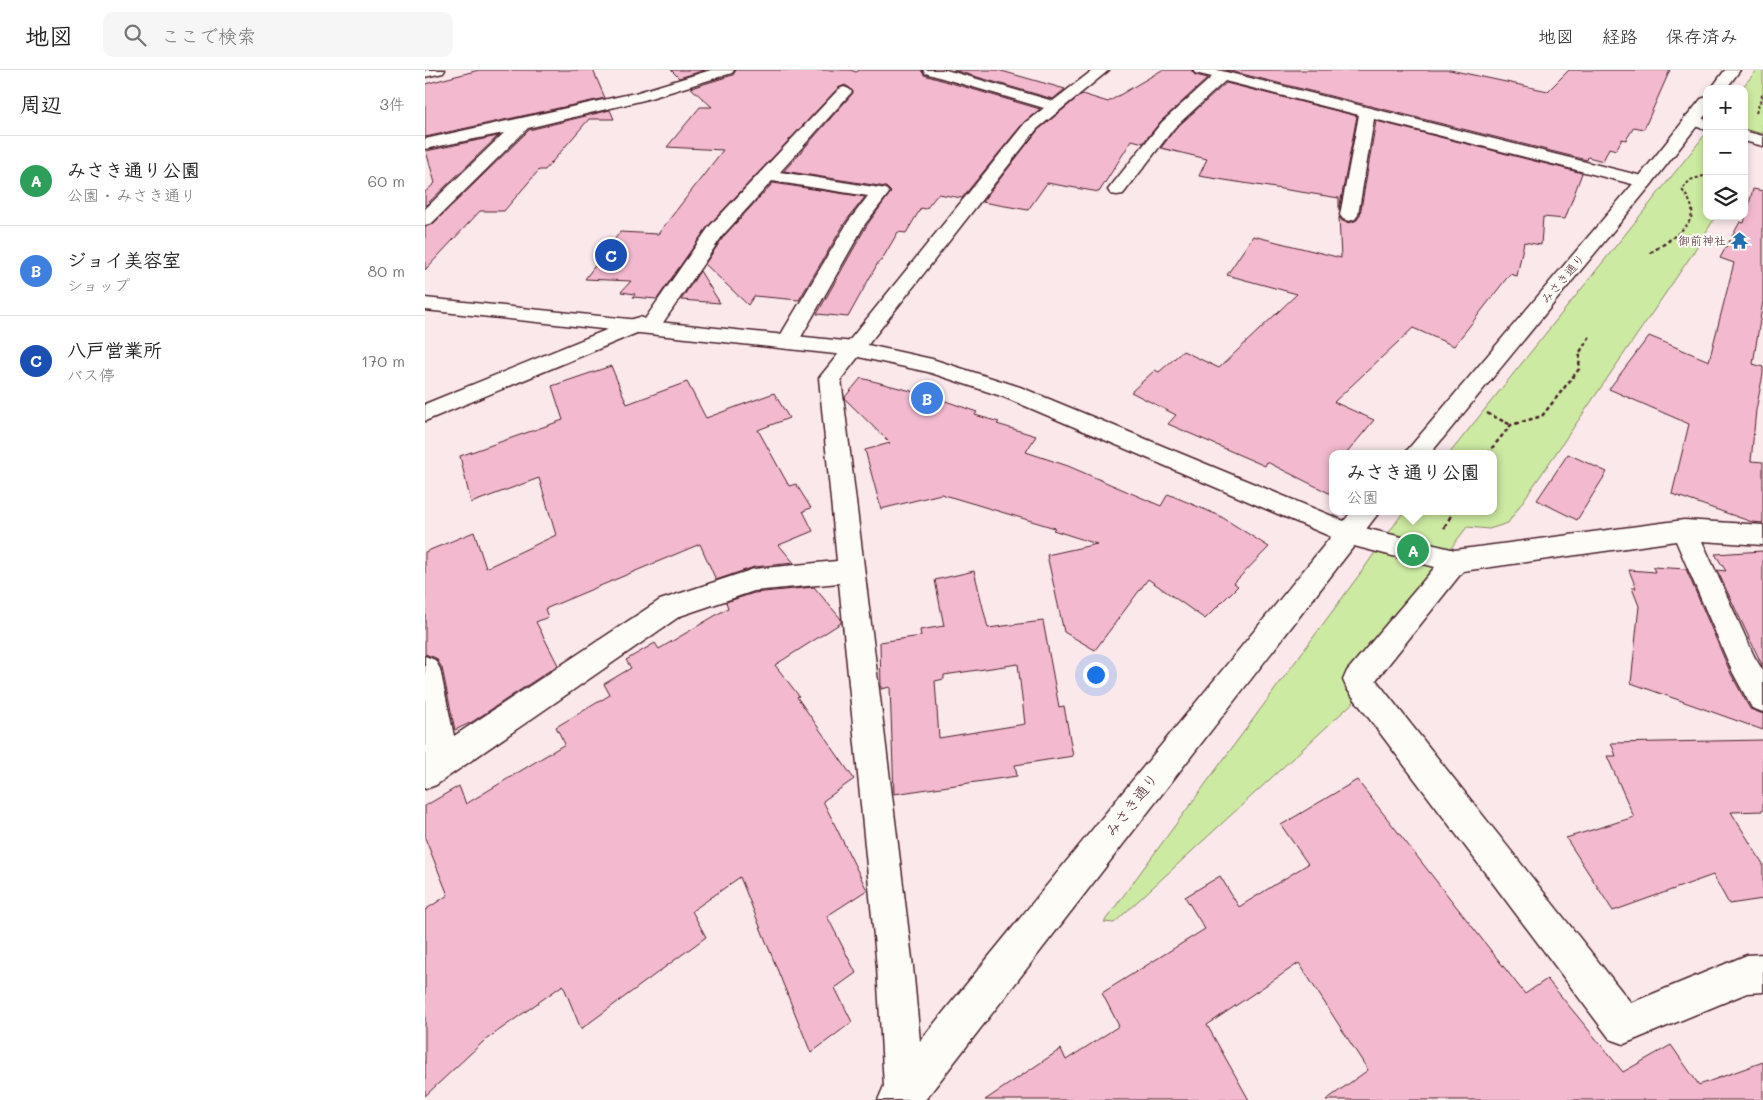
<!DOCTYPE html>
<html lang="ja">
<meta charset="utf-8">
<style>
:root{--surface:#fff;--page:#f6f6f6;--text:#222;--muted:#767676;--line:#e0e0e0;--accent:#1f6fb2}
body{margin:0;font-family:Mali,"Klee One",sans-serif;background:var(--page);color:var(--text)}
.controls{position:absolute;right:15px;top:15px;display:grid;overflow:hidden;border-radius:10px;box-shadow:0 2px 8px #0003}
.controls button{width:45px;height:45px;display:grid;place-items:center;padding:0;border:0;border-bottom:1px solid var(--line);background:var(--surface);color:var(--text);font:25px sans-serif}
.you{position:absolute;left:670px;top:604px;width:18px;height:18px;margin:-12px;border:4px solid #fff;border-radius:50%;background:#1a73e8;box-shadow:0 0 0 8px #1a73e833}
.badge{display:grid;place-items:center;width:32px;height:32px;border-radius:50%;background:var(--accent);color:#fff;font-size:16px;font-weight:700}
.pin{position:absolute;translate:-50% -50%;border:2px solid #fff;box-shadow:0 1px 5px #0006}
.popup{position:absolute;left:904px;top:380px;width:168px;height:65px;box-sizing:border-box;display:grid;place-content:center;border-radius:10px;background:var(--surface);filter:drop-shadow(0 1px 4px #0005);font-size:16px;white-space:nowrap;color:var(--muted)}
.popup b{font-size:19px;color:var(--text)}
.popup::after{content:'';position:absolute;left:50%;top:100%;margin-left:-10px;border:10px solid transparent;border-top-color:var(--surface)}
.list{margin:0;padding:0;list-style:none}
h2{display:flex;justify-content:space-between;align-items:center;height:65px;margin:0;padding:0 20px;font-size:21px}
h2 small{font-size:16px;font-weight:400;color:var(--muted)}
.list li{display:grid;grid-template-columns:32px 1fr auto;gap:15px;align-items:center;box-sizing:border-box;height:90px;padding:0 20px;border-top:1px solid var(--line)}
.list b{display:block;font-size:19px;white-space:nowrap}
.list p{margin:0;font-size:16px;white-space:nowrap;color:var(--muted)}
.list em{font-size:16px;font-style:normal;color:var(--muted)}
.icon{flex:none;width:28px;height:28px;fill:none;stroke:currentColor;stroke-width:2;stroke-linecap:round;stroke-linejoin:round}
.map{position:relative;flex:none;width:1338px;height:1030px;overflow:hidden}
header{display:flex;align-items:center;gap:30px;box-sizing:border-box;height:70px;padding:0 25px;background:var(--surface);border-bottom:1px solid var(--line)}
header strong{font-size:24px}
nav{display:flex;gap:28px;margin-inline-start:auto;font-size:18px}
.search{width:350px;height:45px;background:var(--page);display:flex;align-items:center;gap:12px;box-sizing:border-box;padding:0 18px;border-radius:10px;color:var(--muted);font-size:19px}
main{display:flex}
aside{flex:1;background:var(--surface)}
.map>svg:first-child{display:block}
</style>
<header>
<strong>地図</strong>
<div class="search"><svg class="icon" aria-label="search" viewBox="0 0 24 24"><circle cx="10" cy="10" r="6"/><path d="M15 15l6 6"/></svg>ここで検索</div>
<nav><a>地図</a><a>経路</a><a>保存済み</a></nav>
</header>
<main>
<aside>
<h2>周辺<small>3件</small></h2>
<ul class="list">
<li><span class="badge" style="background:#2e9e5b">A</span><div><b>みさき通り公園</b><p>公園 · みさき通り</p></div><em>60 m</em></li>
<li><span class="badge" style="background:#3f7fe0">B</span><div><b>ジョイ美容室</b><p>ショップ</p></div><em>80 m</em></li>
<li><span class="badge" style="background:#1a4fb4">C</span><div><b>八戸営業所</b><p>バス停</p></div><em>170 m</em></li>
</ul>
</aside>
<div class="map">
<svg width="1338" height="1030" viewBox="0 0 1338 1030">
<rect width="100%" height="100%" fill="#fae8eb"/>
<filter id="ink" filterUnits="userSpaceOnUse"><feTurbulence type="fractalNoise" baseFrequency=".02" numOctaves="2"/><feDisplacementMap in="SourceGraphic" scale="10" xChannelSelector="R" yChannelSelector="G"/><feConvolveMatrix kernelMatrix="1 2 1 2 8 2 1 2 1" color-interpolation-filters="sRGB"/></filter>
<g filter="url(#ink)">
<path fill="#cceaa1" stroke="#8b8466" d="M1332 0H1338V64L1319 59V19H1316Z
M1279 66H1282V146H1291L1266 186 1083 453 1064 459 1042 457 1003 508 933 628 689 853 679 852 937 501 979 441H1068V384H1024Z"/>
<path fill="#f3bacf" stroke="#4a1f2b" fill-rule="evenodd" d="M54 0H168L180 28 0 67V14Z
M246 0H280L254 8Z
M311 0H425L431 2 435 0H496L499 5 615 39 599 52 537 128 513 124 501 139 496 138 481 163 473 162 456 191H454L423 247 392 244 442 155 466 122 461 117 359 101 428 23 425 18 420 15 413 18 283 156 232 229 208 227 210 224 196 222 206 211 160 209 195 162 233 164 298 80 242 77 275 37H287L266 18 308 5Z
M528 0H573L640 19 628 29Z
M737 0H766L770 5 783 8 736 51 718 73 707 70 674 122 622 113 603 140 557 132 613 60 657 24 683 32Z
M801 0H1025L1123 21 1144 0H1245L1219 59 1209 57 1201 70 1197 69 1191 80 1184 78 1178 91 1163 87 1162 90Z
M801 13 932 46 914 140V128L774 106 782 89 736 78 750 59Z
M185 40 189 49H164L120 100H114L79 141H55L0 200V157L8 154 104 60Z
M951 51 1157 103 1140 149 1118 147 1116 175 1099 172 1092 206 1085 204 1029 276 988 258 909 332 949 350 921 384H908V425L842 392 840 396 743 354 751 345 706 322 730 300 734 302 758 281 794 298 872 224 802 205 828 166 916 188 914 147 917 151 925 153 932 150 935 145Z
M73 66 0 136V122L10 113 1 81Z
M348 113 440 127 421 151 374 230 329 226 323 235 280 194 299 166Z
M1328 119 1338 121V231L1328 294 1338 297V304L1331 340 1326 391 1338 392V453L1327 452 1247 424 1264 354 1184 319 1224 266 1284 291 1309 193 1295 188 1315 152 1319 153Z
M275 201 295 233 256 230Z
M186 296 202 334 262 312 281 348 349 323 364 348 333 360 364 416 371 414 386 438 378 441 388 461 354 475 369 493 329 497 291 510 275 474 120 539 123 547 111 552 133 595 47 652 30 660 17 598 11 588 0 584V482L49 462 61 498 131 465 114 408 46 433 35 386 138 350 127 316Z
M436 308 509 327 552 342 550 345 574 352 572 354 611 366 601 382 643 396 736 436 743 424 795 446 844 477 809 513 813 516 780 549 723 509 670 580 639 562 622 485 672 474 628 460 630 458 516 424 456 439 440 380 465 373 421 330 420 327Z
M1143 384 1182 402 1152 450 1112 430Z
M1338 481V597L1292 500 1301 501 1290 484Z
M1228 497 1261 499 1306 604 1325 639 1338 644V660L1206 613 1214 536 1207 518H1211L1204 500 1230 502Z
M549 501 563 558 618 551 634 637 639 636 648 686 590 695 592 706 469 724 465 617 456 619 455 572 496 566 495 560 519 556 510 510ZM593 594 600 654 514 668 510 611 519 609V605Z
M389 517 416 549V553L350 595 374 626 372 627 429 709 398 731 442 820 402 846 431 903 410 918 427 952 386 983 315 807 267 841 281 867 156 959 138 915 59 971 0 1026V840L23 825 0 768V736L34 716 41 734 140 674 131 657 185 625 179 614 206 598 201 590 230 573 234 579 303 538 301 532 329 523Z
M1338 670V741L1306 742 1338 794V829L1304 834 1288 805 1188 841 1141 768 1209 747 1182 686H1191L1186 673Z
M932 710 1100 924 1122 909 1198 1002 1246 975 1274 1015 1338 992V1030H901L943 1000 874 893 782 955 824 1030H560L636 979 641 990 694 956 677 923 780 859 760 827 795 806 814 837 883 794 856 755Z"/>
<g fill="none" stroke-linecap="round" stroke-linejoin="round">
<defs>
<path id="minor" d="M286 0H309L307 3 219 30 103 58 7 153 0 155V139L79 63 0 79V69L210 23Z
M498 0H521L628 31 668 0H684L612 59 416 309 488 897 495 971 914 457 923 454 1030 480 1259 450 1338 455V475L1277 471 1329 586 1338 601V642L1327 638 1308 603 1251 471 1038 501 951 610 1206 933 1322 885 1338 884V922L1322 923 1199 974 1185 969 922 619 918 610 922 601 1010 497 929 476 500 1030H453L459 1016 452 897 414 513 329 521 255 546 11 715 0 719V586L10 590 15 599 29 666 235 530 329 499 412 491 394 308 600 53 619 38 500 3Z
M768 0H793L1225 108 1228 112 1225 116 1219 117 949 49 933 145 930 149 924 151 918 149 915 145 934 45 800 11 749 58 698 124 692 125 686 124 683 120 686 116 737 52 787 7 770 3Z
M419 17 424 19 427 22 424 25 355 102 455 118 461 119 464 123 440 154 371 276 363 278 355 276 352 271 423 152 443 126 347 111 298 165 233 260 226 262 219 260 0 351V334L208 249 215 247 220 249 284 157 414 19Z
M1266 45 1282 50V60L1260 53 1258 50 1260 47Z
M1319 61 1338 66V76L1319 71Z"/>
<path id="tertiary" d="M0 0H20L18 3 0 7Z
M1300 0H1315L1301 19H1286Z
M1282 27V43L1225 116 1005 384H979L1213 108 1276 29Z
M0 228 429 272 507 289 595 317 919 451 927 441H955L932 471 923 474 579 327 503 302 429 286 0 240Z"/>
</defs>
<use href="#minor" stroke="#4a1f2b" stroke-width="3"/>
<use href="#tertiary" stroke="#4a1f2b" stroke-width="3"/>
<path stroke="#4a1f2b" stroke-width="2" stroke-dasharray="3 2.5" stroke-linecap="butt" d="M1331 43 1338 23
M1243 171C1265 155 1277 144 1257 120L1265 110 1282 105"/>
<path stroke="#4a1f2b" stroke-width="2.5" stroke-dasharray="4 3" stroke-linecap="butt" d="M1225 183 1245 170
M1062 343 1086 355
M1062 384 1086 355 1117 346 1154 299 1155 282 1165 266"/>
<path stroke="#4a1f2b" stroke-width="3" stroke-dasharray="5 4" stroke-linecap="butt" d="M1019 458 1029 441"/>
<use href="#minor" fill="#fdfcf7" fill-rule="evenodd"/>
<use href="#tertiary" fill="#fdfcf7" fill-rule="evenodd"/>
</g>
</g>
<defs>
<symbol id="temple-bare" viewBox="-9 -9 18 18"><path d="M0-6L5-2H3V0L6.5 2.5H4V6H1.5V3h-3V6H-4V2.5H-6.5L-3 0V-2H-5Z" fill="#1f6fb2" stroke="#fdfcf7" stroke-width="2.5" paint-order="stroke"/></symbol>
</defs>
<g fill-rule="evenodd">
<use href="#temple-bare" x="1302" y="158" width="25" height="25"/>
</g>
<g text-anchor="middle" stroke-width="4" stroke-linejoin="round" paint-order="stroke">
<g font-size="12" fill="#4a1f2b" stroke="#fdfcf7" text-anchor="end">
<text x="1301" y="175">御前神社</text>
</g>
<g font-size="12" fill="#4a1f2b" stroke="#fdfcf7">
<text transform="translate(1138 209) rotate(-50)" y="4">みさき通り</text>
</g>
<g font-size="15" fill="#4a1f2b" stroke="#fdfcf7">
<text transform="translate(707 735) rotate(-52)" y="5">みさき通り</text>
</g>
</g>
</svg>
<div class="controls">
<button>+</button>
<button>−</button>
<button><svg class="icon" aria-label="layers" viewBox="0 0 24 24"><path d="M12 4l9 5-9 5-9-5zM3 14l9 5 9-5"/></svg></button>
</div>
<div class="you"></div>
<div class="pin badge" style="left:988px;top:480px;background:#2e9e5b">A</div>
<div class="popup"><b>みさき通り公園</b>公園</div>
<div class="pin badge" style="left:502px;top:328px;background:#3f7fe0">B</div>
<div class="pin badge" style="left:186px;top:185px;background:#1a4fb4">C</div>
</div>
</main>
